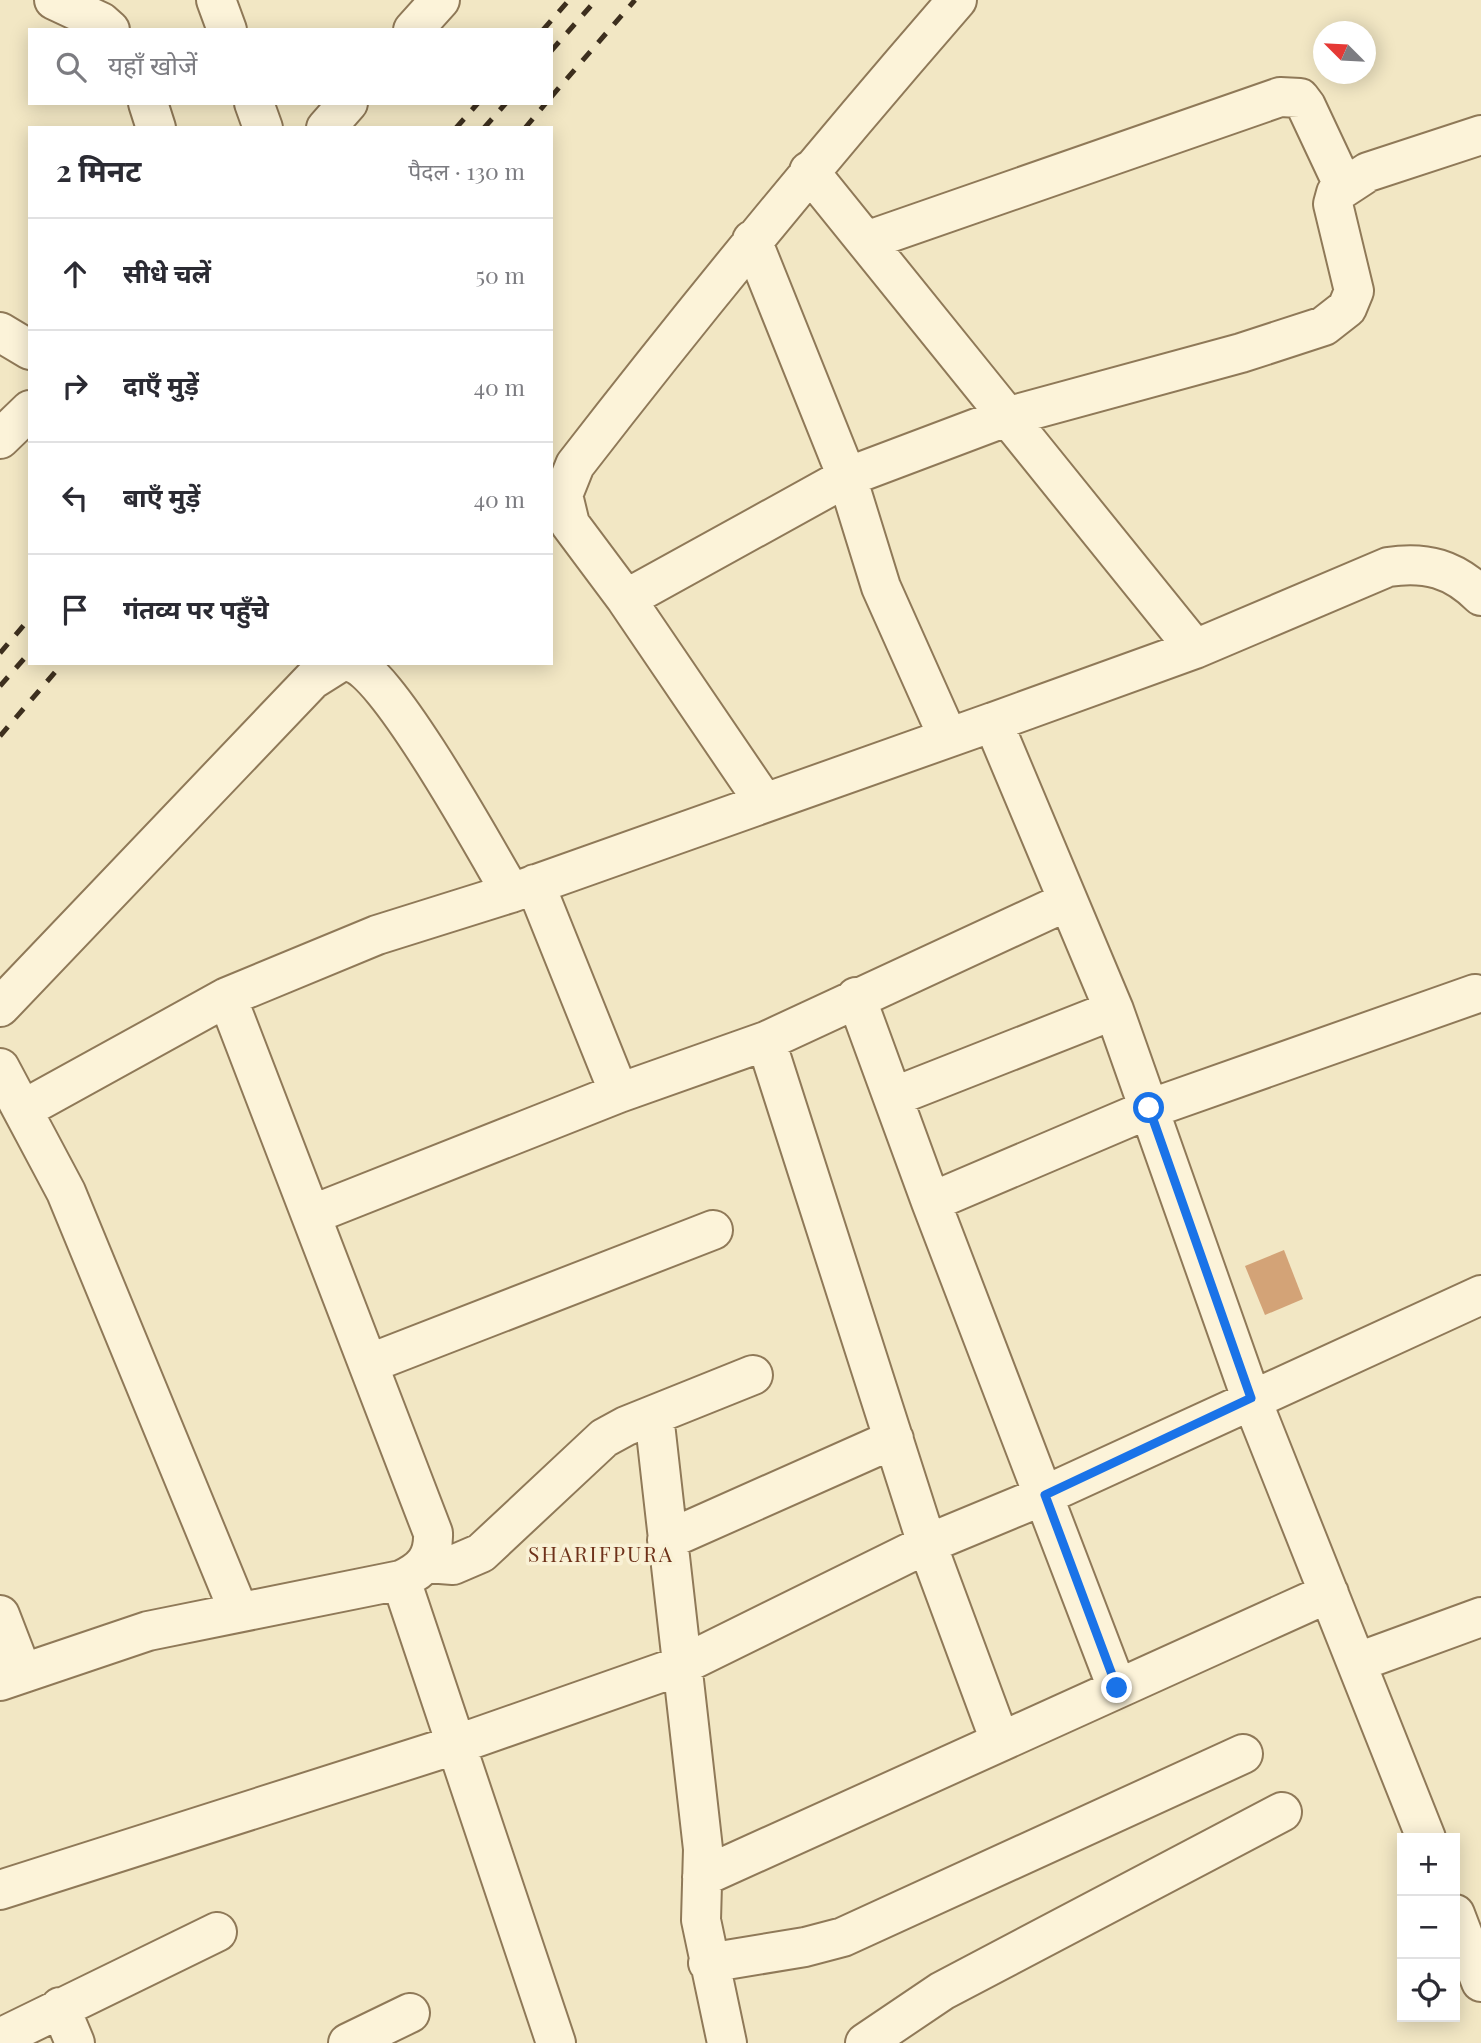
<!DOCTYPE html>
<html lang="hi">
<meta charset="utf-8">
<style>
:root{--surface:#fff;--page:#f2f2f3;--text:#2b2b33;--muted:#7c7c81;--line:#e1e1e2}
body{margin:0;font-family:"Playfair Display","Noto Sans Devanagari",serif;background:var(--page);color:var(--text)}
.controls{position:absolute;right:21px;bottom:21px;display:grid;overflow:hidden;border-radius:0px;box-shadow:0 4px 18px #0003}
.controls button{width:63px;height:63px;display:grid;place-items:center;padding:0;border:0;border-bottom:2px solid var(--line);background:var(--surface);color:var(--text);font:35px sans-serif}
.compass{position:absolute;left:1313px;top:21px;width:63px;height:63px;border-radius:50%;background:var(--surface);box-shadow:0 4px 18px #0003;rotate:294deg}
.stop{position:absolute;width:21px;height:21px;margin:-16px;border:5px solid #1a73e8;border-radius:50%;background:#fff}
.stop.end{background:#1a73e8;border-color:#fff;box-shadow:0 2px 7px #0008}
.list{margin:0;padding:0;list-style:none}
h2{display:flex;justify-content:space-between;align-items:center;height:91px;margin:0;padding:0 28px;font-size:30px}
h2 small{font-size:23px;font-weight:400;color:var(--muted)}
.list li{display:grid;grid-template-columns:46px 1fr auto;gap:21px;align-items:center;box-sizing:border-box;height:112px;padding:0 28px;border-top:2px solid var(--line)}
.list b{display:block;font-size:26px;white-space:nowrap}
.list em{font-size:23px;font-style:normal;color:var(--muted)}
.icon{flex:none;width:38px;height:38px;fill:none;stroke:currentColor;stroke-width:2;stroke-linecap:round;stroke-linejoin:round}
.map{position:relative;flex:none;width:1481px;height:2043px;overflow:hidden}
.search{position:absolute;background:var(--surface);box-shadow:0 4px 18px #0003;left:28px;top:28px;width:525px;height:77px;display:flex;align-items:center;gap:18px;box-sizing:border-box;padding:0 24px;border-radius:0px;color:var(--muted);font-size:26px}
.panel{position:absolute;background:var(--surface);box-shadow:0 4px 18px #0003;left:28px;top:126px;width:525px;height:539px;border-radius:0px}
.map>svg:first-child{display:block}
</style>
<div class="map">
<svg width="1481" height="2043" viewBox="0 0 1481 2043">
<rect width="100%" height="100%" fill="#f2e7c4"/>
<path fill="#d3a377" d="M1284 1250 1303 1299 1265 1315 1245 1266Z"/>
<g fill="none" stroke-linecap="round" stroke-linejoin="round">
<defs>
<path id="minor" d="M54 0 101 22 110 30
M216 0 227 30
M413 30 440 0
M148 103 156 128
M254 103 263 128
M326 128 348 103
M809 171 1195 649
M752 240 847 477 881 587 948 737
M866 241 1280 97 1300 98 1306 106 1344 187
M0 332 30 350
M0 439 30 410
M626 599 847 477 1006 417 1241 353 1324 326 1347 308 1354 291 1333 204 1336 193 1368 172 1481 135
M352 663C387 670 489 855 511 893
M764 802 626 599 570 524 563 495 575 465C698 306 825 152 957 0
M535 884 619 1093 766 1041 1068 901
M856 997 931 1202 1117 1688
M0 1007 312 680 339 663
M766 1041 927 1544 1000 1741
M0 1068 66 1192 239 1612
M893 1097 1114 1010
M24 1109 227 997 377 935 511 893 993 722
M931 1202 1149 1109 1475 994
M311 1215 619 1093
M368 1364 713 1230
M654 1415 703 1849 701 1920 727 2043
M667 1540 894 1439
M427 1563 453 1565 481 1553 604 1438 626 1426 753 1375
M401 1580 556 2043
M0 1615 22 1672
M1358 1662 1481 1617
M0 1681 148 1631 401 1580C423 1570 434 1558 433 1533L227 997
M1426 1838 1251 1398 1114 1010 993 722 1195 649 1388 567C1426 561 1454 569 1481 596
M702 1877 1329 1593
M0 1890 455 1745 680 1666 927 1544 1045 1495 1481 1295
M1455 1914 1481 1982
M708 1963 805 1947 843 1937 1243 1754
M60 2007 75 2043
M0 2038 217 1932
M348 2043 410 2013
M865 2043 942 1991 1282 1812"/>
</defs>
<use href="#minor" stroke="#8f7958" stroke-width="42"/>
<use href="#minor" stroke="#fcf3d9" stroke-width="38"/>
<path stroke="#3d2f1e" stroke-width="5" stroke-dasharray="12 12" stroke-linecap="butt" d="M543 30 569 0
M551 51 596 0
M551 97 635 0
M456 128 478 103
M484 128 506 103
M525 128 546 103
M0 653 30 618
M0 686 30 652
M0 736 63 663"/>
</g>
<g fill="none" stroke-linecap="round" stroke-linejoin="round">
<path stroke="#1a73e8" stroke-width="9" d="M1117 1688 1045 1495 1251 1398 1149 1108"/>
</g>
<g text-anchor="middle" stroke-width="7" stroke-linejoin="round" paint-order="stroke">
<g font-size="21" letter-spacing="2" fill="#6e3119" stroke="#f9f1d5">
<text x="601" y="1562">SHARIFPURA</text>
</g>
</g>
</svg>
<div class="controls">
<button>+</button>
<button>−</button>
<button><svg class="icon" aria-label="locate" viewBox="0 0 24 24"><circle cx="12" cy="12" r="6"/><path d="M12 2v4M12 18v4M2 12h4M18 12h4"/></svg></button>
</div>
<svg class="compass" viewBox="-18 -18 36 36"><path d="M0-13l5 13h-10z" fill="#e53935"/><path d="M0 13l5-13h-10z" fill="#7c7c81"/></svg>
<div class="stop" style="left:1149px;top:1108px"></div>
<div class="stop end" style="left:1117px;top:1688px"></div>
<div class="search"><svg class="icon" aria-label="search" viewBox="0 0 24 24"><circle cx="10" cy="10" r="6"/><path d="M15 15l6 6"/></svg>यहाँ खोजें</div>
<section class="panel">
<h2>2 मिनट<small>पैदल · 130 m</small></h2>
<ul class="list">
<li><svg class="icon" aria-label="ahead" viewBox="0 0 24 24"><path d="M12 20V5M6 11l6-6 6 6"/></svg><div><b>सीधे चलें</b></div><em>50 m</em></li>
<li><svg class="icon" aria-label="right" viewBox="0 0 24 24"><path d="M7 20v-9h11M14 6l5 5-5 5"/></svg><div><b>दाएँ मुड़ें</b></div><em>40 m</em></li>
<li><svg class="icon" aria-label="left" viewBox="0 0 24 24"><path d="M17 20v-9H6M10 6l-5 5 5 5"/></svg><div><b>बाएँ मुड़ें</b></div><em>40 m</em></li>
<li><svg class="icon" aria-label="arrive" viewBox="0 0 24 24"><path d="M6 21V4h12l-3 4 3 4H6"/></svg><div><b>गंतव्य पर पहुँचे</b></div></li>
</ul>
</section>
</div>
